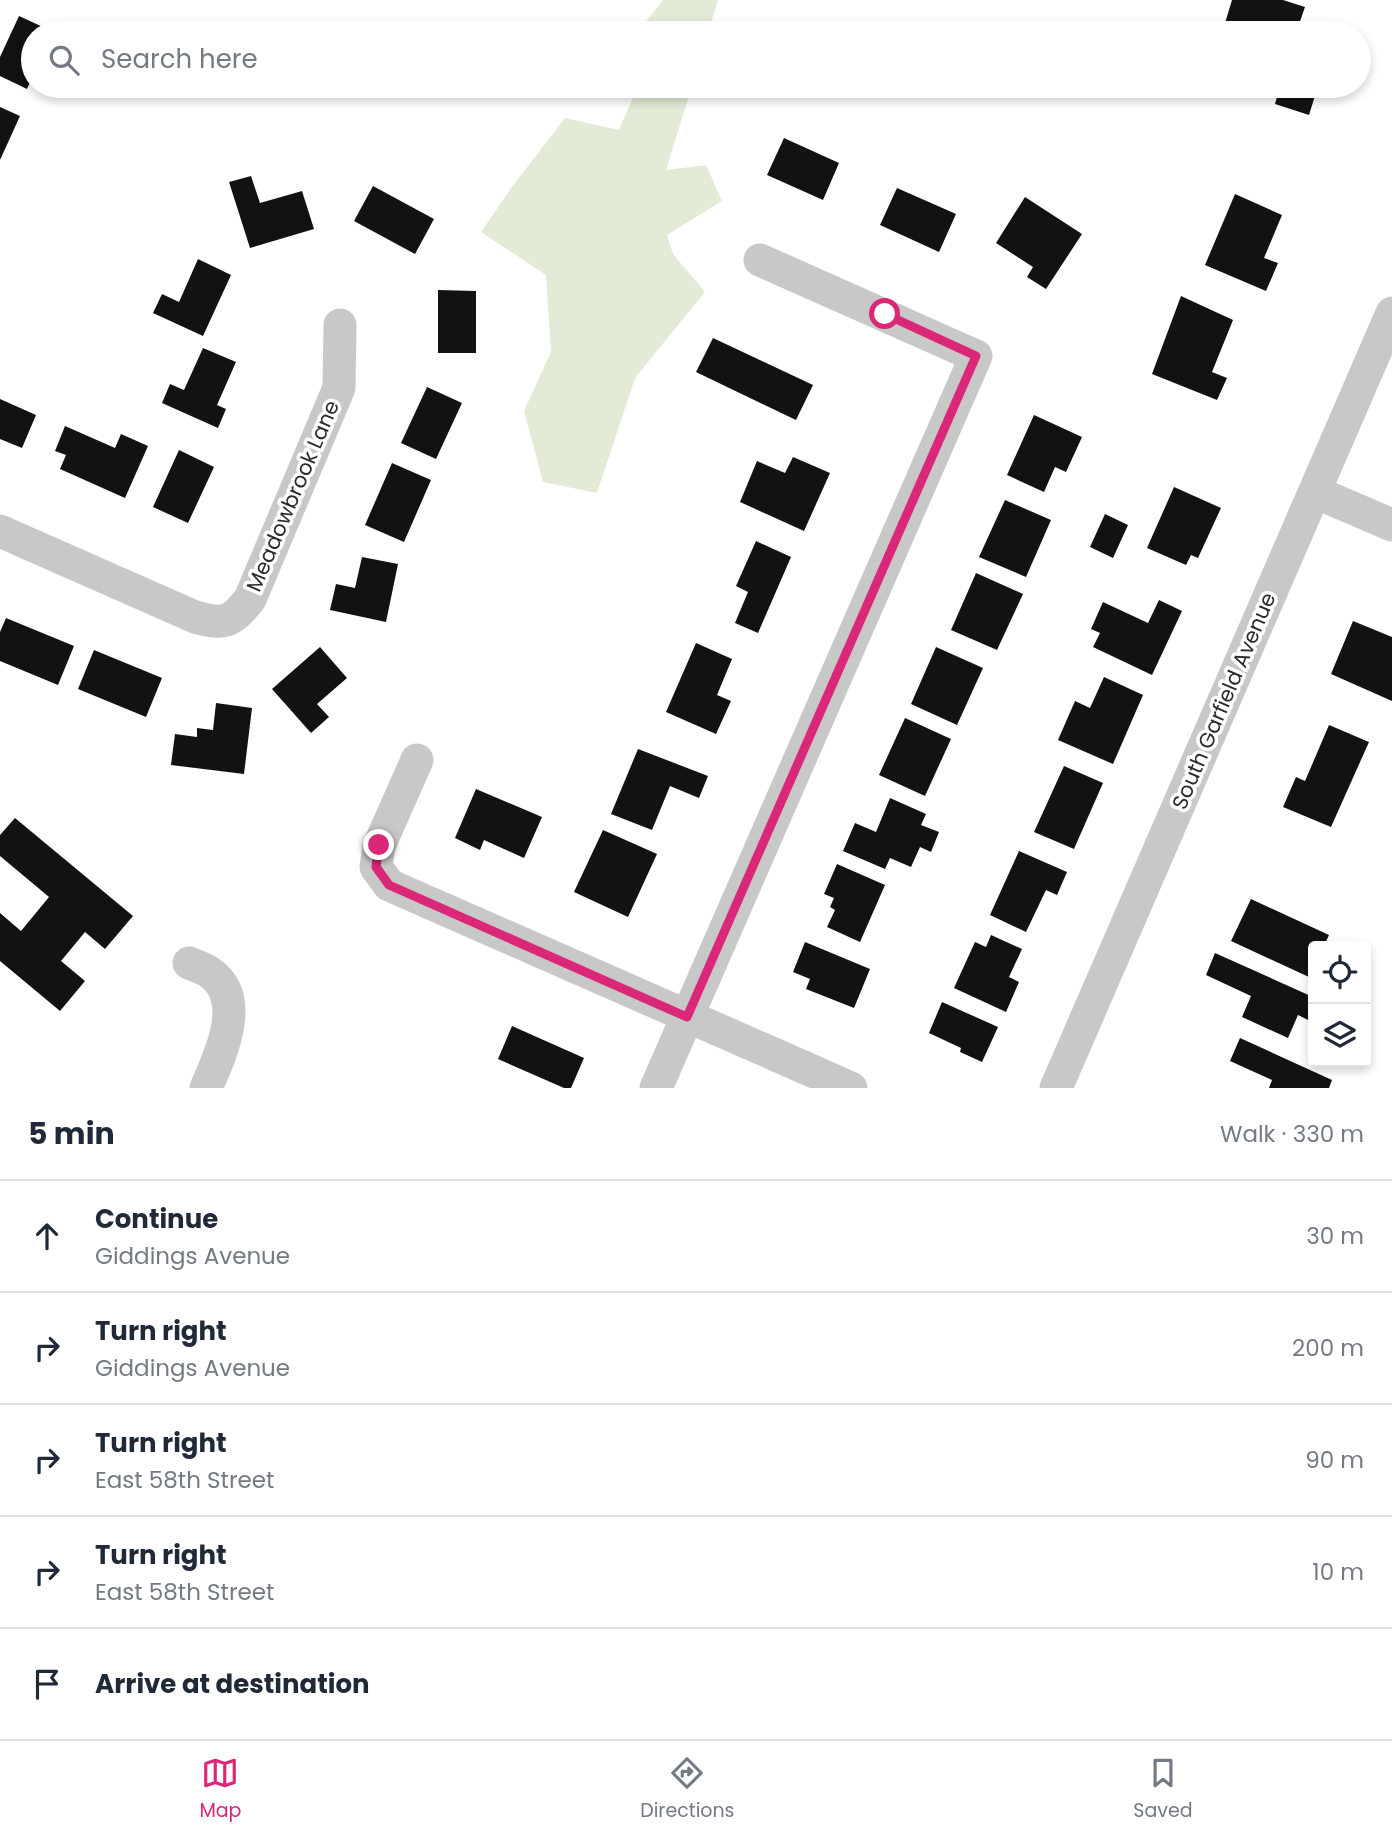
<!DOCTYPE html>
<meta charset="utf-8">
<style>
:root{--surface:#fff;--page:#f6f6f7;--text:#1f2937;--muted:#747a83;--line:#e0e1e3;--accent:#db2777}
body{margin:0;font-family:Poppins,sans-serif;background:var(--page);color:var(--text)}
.controls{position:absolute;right:21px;bottom:21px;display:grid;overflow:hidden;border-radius:7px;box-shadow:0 4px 10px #0003}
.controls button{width:63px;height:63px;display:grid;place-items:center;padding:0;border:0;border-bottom:2px solid var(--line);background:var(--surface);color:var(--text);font:35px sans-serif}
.stop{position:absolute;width:21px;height:21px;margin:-16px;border:5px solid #db2777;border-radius:50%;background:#fff}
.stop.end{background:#db2777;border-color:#fff;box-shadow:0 2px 7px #0008}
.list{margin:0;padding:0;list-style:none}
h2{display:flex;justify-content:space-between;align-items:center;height:91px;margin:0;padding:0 28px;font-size:30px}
h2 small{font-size:23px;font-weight:400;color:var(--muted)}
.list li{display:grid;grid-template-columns:46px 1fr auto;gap:21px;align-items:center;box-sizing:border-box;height:112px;padding:0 28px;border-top:2px solid var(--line)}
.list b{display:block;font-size:26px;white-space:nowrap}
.list p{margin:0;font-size:23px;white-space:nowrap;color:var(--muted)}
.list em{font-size:23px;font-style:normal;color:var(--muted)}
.icon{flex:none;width:38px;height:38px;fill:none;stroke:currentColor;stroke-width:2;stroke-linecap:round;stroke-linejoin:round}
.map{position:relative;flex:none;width:1392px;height:1088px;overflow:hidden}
.search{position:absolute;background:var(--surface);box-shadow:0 4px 10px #0003;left:21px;right:21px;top:21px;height:77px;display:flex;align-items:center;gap:18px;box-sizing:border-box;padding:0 24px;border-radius:38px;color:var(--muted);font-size:26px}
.sheet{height:651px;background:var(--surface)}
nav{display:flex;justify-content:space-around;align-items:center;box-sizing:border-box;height:98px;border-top:2px solid var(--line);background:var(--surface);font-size:19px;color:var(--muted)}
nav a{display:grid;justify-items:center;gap:4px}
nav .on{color:var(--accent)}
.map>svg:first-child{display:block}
</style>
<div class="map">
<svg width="1392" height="1088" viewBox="0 0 1392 1088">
<rect width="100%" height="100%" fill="#fff"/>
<path fill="#e3ebd7" d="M663 0H718L708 33H637Z
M638 86H692L666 170 706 165 722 201 667 235 673 254 705 292 635 378 597 493 543 482 524 411 551 352 546 275 481 232 511 188 565 118 619 130Z"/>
<path fill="#121212" d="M1232 0H1283L1305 7 1296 33H1222Z
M19 16 56 33H33V76L27 89 0 76V57Z
M1280 86H1318L1309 115 1275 104Z
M0 107 20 116 0 160Z
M784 138 839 163 823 200 767 175Z
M251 176 260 203 302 191 314 229 250 248 229 182Z
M373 186 434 219 415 254 354 221Z
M897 188 956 214 939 252 880 225Z
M1235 194 1282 215 1264 258 1278 263 1266 291 1205 265Z
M1025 197 1082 234 1046 289 1027 277 1033 267 996 243Z
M198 259 231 275 203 336 153 313 162 294 179 302Z
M438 290 476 291V353H438Z
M1181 296 1233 320 1212 372 1227 378 1217 400 1152 374Z
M713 338 813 385 796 420 696 372Z
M203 348 236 362 217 405 226 409 218 428 162 403 170 384 184 390Z
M427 387 462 403 436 459 401 443Z
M0 399 36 415 22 448 0 439Z
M1034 415 1082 437 1066 472 1055 467 1044 492 1007 475Z
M65 426 115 448 121 434 148 446 125 498 60 469 66 455 55 451Z
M179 450 214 467 188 523 153 507Z
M793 457 830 473 804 531 740 502 757 461 785 473Z
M392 463 431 480 404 542 365 525Z
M1174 487 1221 508 1198 558 1191 555 1186 565 1147 548Z
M1005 500 1051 520 1026 577 979 557Z
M1105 514 1128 525 1113 558 1090 547Z
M756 541 791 557 758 633 735 623 748 592 736 586Z
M362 557 398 564 386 622 330 610 336 584 355 588Z
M976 573 1023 594 997 650 951 630Z
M1159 600 1182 611 1152 675 1093 647 1100 633 1091 629 1103 602 1148 623Z
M6 618 74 646 58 685 0 661V632Z
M1353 621 1392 637V701L1331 674Z
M696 643 732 659 717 695 731 701 716 734 666 712Z
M320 647 347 678 317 704 329 717 311 733 272 689Z
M936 647 983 668 957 725 911 704Z
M94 650 162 678 146 717 78 689Z
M1104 677 1143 695 1113 764 1058 740 1075 701 1090 708Z
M216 703 252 708 244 774 171 765 175 734 197 737V728L213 730Z
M905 718 951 739 925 796 879 775Z
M1329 725 1369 742 1331 827 1283 807 1296 777 1305 781Z
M638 749 708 776 699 798 670 786 652 830 611 814Z
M1064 766 1103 783 1074 849 1034 832Z
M476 789 542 817 524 858 484 840 480 850 455 838Z
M890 798 926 814 921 825 939 832 931 852 920 847 911 867 890 858 885 869 843 851 855 823 876 832Z
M15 818 133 916 105 949 85 932 61 961 85 981 60 1011 0 961V913L21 931 49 897 0 856V835Z
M603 830 657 854 628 917 574 892Z
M1019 851 1067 872 1057 895 1046 890 1026 932 990 915Z
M837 864 885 885 860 942 827 927 835 910 830 907 834 898 824 894Z
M1251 899 1329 935 1324 946H1313V969L1309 977 1231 941Z
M991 935 1022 949 1009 977 1019 982 1006 1012 954 988 975 942 986 947Z
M805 942 870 969 854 1008 806 989 810 979 793 972Z
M1215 953 1313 997V1008L1308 1020 1298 1015 1288 1038 1242 1017 1251 996 1206 975Z
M942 1002 998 1027 982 1062 960 1052 961 1048 929 1033Z
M512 1026 584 1058 571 1088H564L498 1059Z
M1240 1038 1332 1080 1329 1088H1269L1272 1080 1230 1061Z"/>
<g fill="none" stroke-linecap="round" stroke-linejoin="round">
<path stroke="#c8c8c8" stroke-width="33" d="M1315 492 1392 525
M0 531 195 617C224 625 231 623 250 599L339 388 340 325
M417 760 379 846 376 867 389 885 851 1088
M189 963C196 966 203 968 209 972 248 998 220 1056 206 1088
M656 1088 976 356 760 260
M1056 1088 1392 313"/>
</g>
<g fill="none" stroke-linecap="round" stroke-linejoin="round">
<path stroke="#db2777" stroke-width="9" d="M379 845 376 867 389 885 687 1017 976 356 885 314"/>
</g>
<g text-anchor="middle" stroke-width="7" stroke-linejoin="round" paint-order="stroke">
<g font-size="21" fill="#2b2b2b" stroke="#fff">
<text transform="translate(293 496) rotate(-67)" y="7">Meadowbrook Lane</text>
<text transform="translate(1224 701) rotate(-67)" y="7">South Garfield Avenue</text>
</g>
</g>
</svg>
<div class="controls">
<button><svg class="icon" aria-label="locate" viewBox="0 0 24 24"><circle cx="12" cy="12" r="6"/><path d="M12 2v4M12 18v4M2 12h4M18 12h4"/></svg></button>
<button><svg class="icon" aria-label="layers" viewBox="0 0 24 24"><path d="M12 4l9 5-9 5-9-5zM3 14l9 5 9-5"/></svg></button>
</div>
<div class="stop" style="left:885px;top:314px"></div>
<div class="stop end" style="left:379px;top:845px"></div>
<div class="search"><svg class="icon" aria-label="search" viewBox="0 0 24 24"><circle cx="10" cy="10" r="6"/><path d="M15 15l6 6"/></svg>Search here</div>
</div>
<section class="sheet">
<h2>5 min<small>Walk · 330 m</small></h2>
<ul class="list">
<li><svg class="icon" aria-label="ahead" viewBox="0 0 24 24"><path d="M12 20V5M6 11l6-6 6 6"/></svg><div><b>Continue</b><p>Giddings Avenue</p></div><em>30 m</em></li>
<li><svg class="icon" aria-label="right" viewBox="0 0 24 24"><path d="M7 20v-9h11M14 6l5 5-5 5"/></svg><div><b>Turn right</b><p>Giddings Avenue</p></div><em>200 m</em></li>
<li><svg class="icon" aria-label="right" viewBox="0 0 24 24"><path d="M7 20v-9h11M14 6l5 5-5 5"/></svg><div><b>Turn right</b><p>East 58th Street</p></div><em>90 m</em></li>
<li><svg class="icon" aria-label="right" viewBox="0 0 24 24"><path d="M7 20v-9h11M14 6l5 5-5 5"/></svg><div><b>Turn right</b><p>East 58th Street</p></div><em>10 m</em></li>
<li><svg class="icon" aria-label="arrive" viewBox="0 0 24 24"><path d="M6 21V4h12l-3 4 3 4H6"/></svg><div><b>Arrive at destination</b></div></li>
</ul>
</section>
<nav>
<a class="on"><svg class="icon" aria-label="map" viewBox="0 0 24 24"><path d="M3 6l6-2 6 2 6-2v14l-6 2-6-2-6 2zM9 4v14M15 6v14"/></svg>Map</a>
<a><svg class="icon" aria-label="directions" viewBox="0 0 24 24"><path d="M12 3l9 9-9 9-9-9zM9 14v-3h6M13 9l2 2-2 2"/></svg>Directions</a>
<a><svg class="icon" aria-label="saved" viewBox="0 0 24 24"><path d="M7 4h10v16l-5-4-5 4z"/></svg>Saved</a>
</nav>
